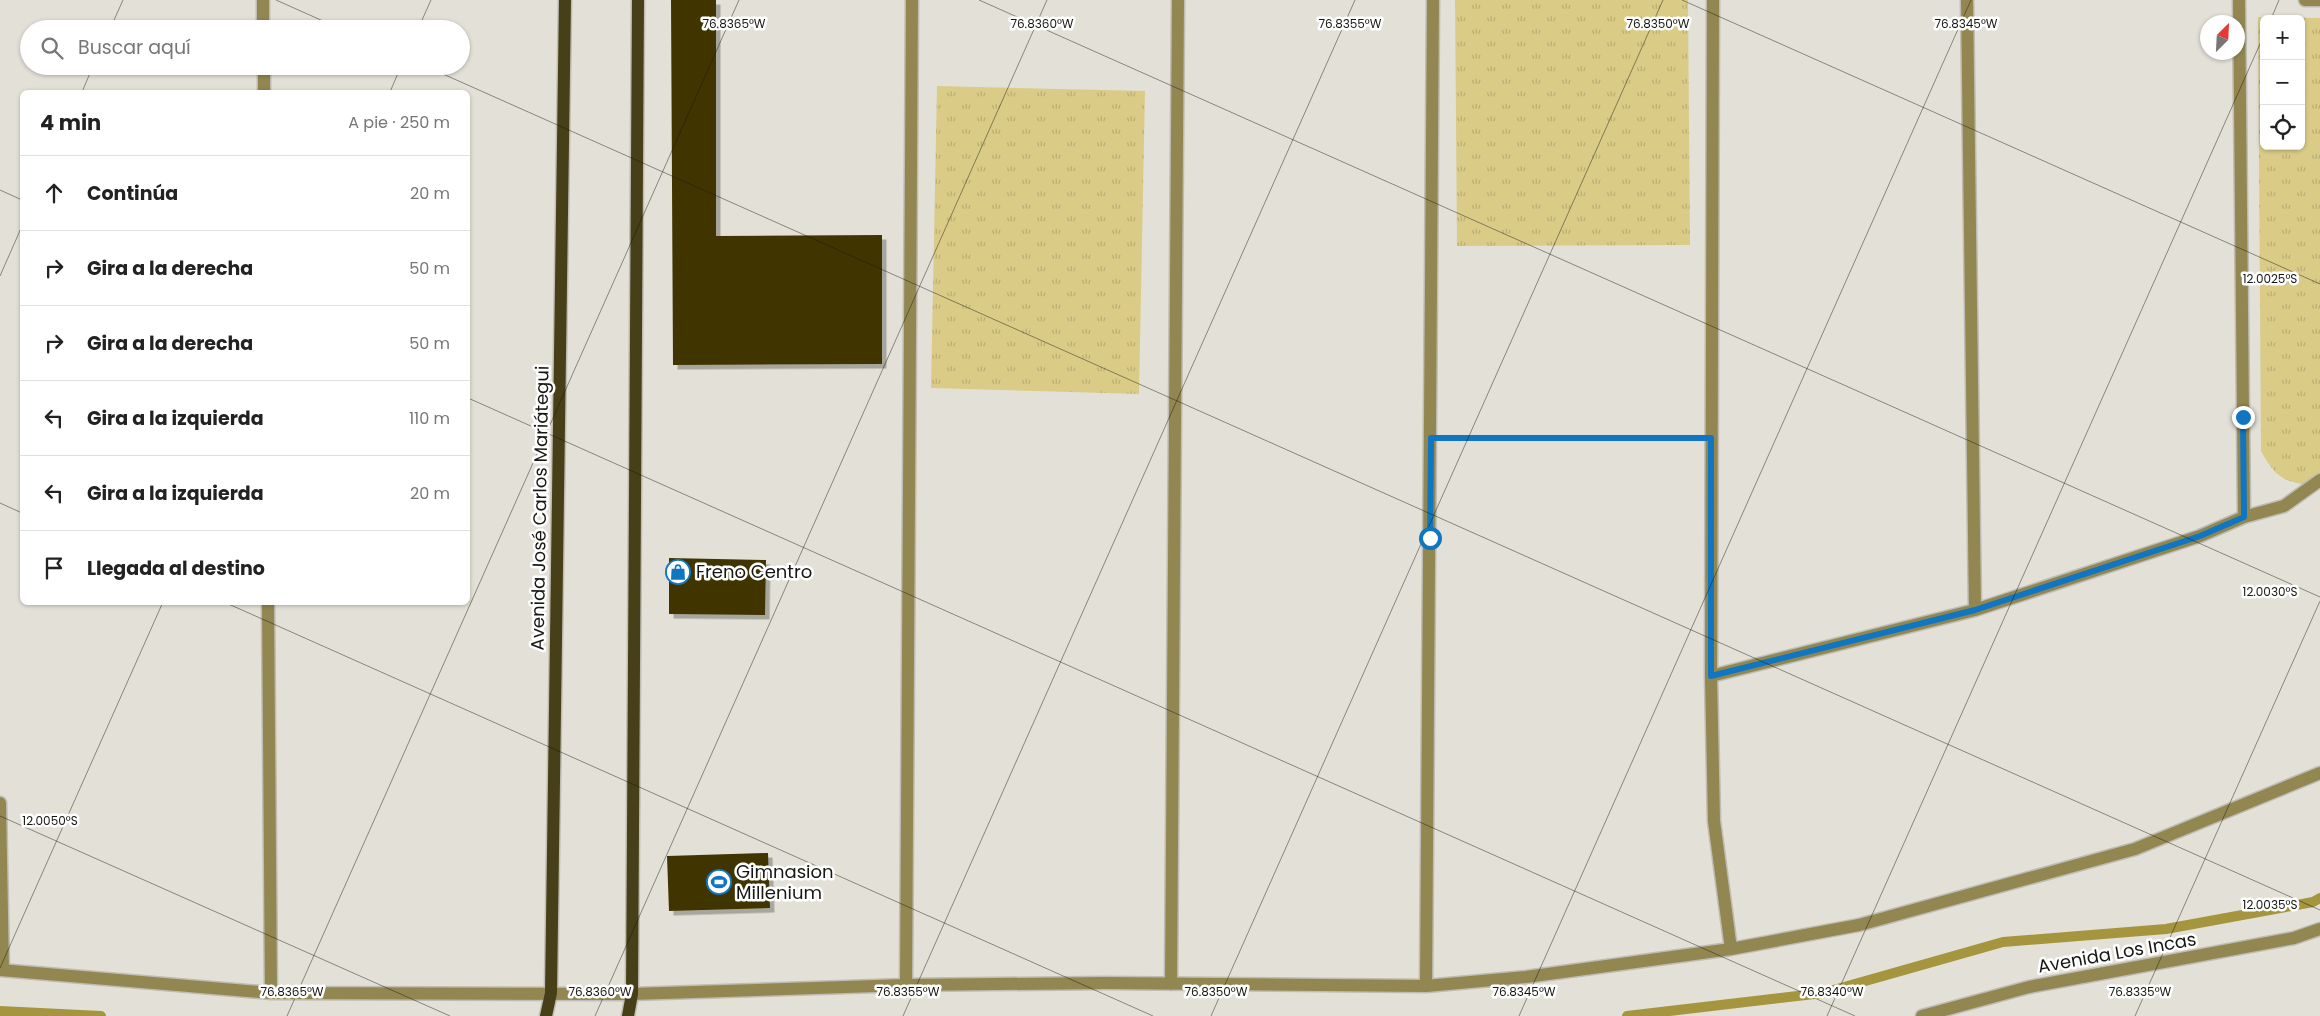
<!DOCTYPE html>
<html lang="es">
<meta charset="utf-8">
<style>
:root{--surface:#fff;--page:#f2f2f2;--text:#222;--muted:#767676;--line:#e0e0e0}
body{margin:0;font-family:Poppins,sans-serif;background:var(--page);color:var(--text)}
.controls{position:absolute;right:15px;top:15px;display:grid;overflow:hidden;border-radius:8px;box-shadow:0 1px 4px #0004}
.controls button{width:45px;height:45px;display:grid;place-items:center;padding:0;border:0;border-bottom:1px solid var(--line);background:var(--surface);color:var(--text);font:25px sans-serif}
.compass{position:absolute;left:2200px;top:15px;width:45px;height:45px;border-radius:50%;background:var(--surface);box-shadow:0 1px 4px #0004;rotate:24deg}
.stop{position:absolute;width:15px;height:15px;margin:-11px;border:4px solid #1176c1;border-radius:50%;background:#fff}
.stop.end{background:#1176c1;border-color:#fff;box-shadow:0 1px 5px #0008}
.list{margin:0;padding:0;list-style:none}
h2{display:flex;justify-content:space-between;align-items:center;height:65px;margin:0;padding:0 20px;font-size:21px}
h2 small{font-size:16px;font-weight:400;color:var(--muted)}
.list li{display:grid;grid-template-columns:32px 1fr auto;gap:15px;align-items:center;box-sizing:border-box;height:75px;padding:0 20px;border-top:1px solid var(--line)}
.list b{display:block;font-size:19px;white-space:nowrap}
.list em{font-size:16px;font-style:normal;color:var(--muted)}
.icon{flex:none;width:28px;height:28px;fill:none;stroke:currentColor;stroke-width:2;stroke-linecap:round;stroke-linejoin:round}
.map{position:relative;flex:none;width:2320px;height:1016px;overflow:hidden}
.search{position:absolute;background:var(--surface);box-shadow:0 1px 4px #0004;left:20px;top:20px;width:450px;height:55px;display:flex;align-items:center;gap:12px;box-sizing:border-box;padding:0 18px;border-radius:28px;color:var(--muted);font-size:19px}
.panel{position:absolute;background:var(--surface);box-shadow:0 1px 4px #0004;left:20px;top:90px;width:450px;height:515px;border-radius:8px}
.map>svg:first-child{display:block}
</style>
<div class="map">
<svg width="2320" height="1016" viewBox="0 0 2320 1016">
<defs>
<pattern id="park-tufts" width="24" height="20" patternUnits="userSpaceOnUse" patternTransform="scale(1.25)"><rect width="24" height="20" fill="#dacc87"/><path d="M3 7l-1-3M5 7V3M7 7l1-3M15 17l-1-3M17 17v-4M19 17l1-3" fill="none" stroke="#baae74"/></pattern>
<filter id="shadow"><feDropShadow dx="4.5" dy="4.5" stdDeviation="0" flood-color="#0004"/></filter>
</defs>
<rect width="100%" height="100%" fill="#e3e1d7"/>
<path fill="url(#park-tufts)" fill-rule="evenodd" d="M1455 0H1688L1690 245 1457 246Z
M2258 17 2320 18V477L2311 485C2283 483 2274 475 2261 451ZM2264 19H2301V146H2264Z
M937 86 1145 91 1139 394 931 388Z"/>
<g fill="none" stroke-linecap="round" stroke-linejoin="round">
<path stroke="#a5953e" stroke-width="10" d="M0 1011 101 1016
M1627 1016 1823 993 2003 942 2166 929 2313 902 2320 898"/>
</g>
<path fill="#3f3605" filter="url(#shadow)" d="M671 0H716V236L882 235V364L673 365Z
M669 558 766 560 765 615 669 614Z
M768 853 770 908 669 911 667 856Z"/>
<g fill="none" stroke-linecap="round" stroke-linejoin="round">
<defs>
<path id="minor" d="M263 0V29
M1713 0 1711 676 1714 821 1731 949
M1967 0 1975 610
M2239 0 2244 517
M2305 0H2320
M264 66V92
M268 602 271 993
M1711 676 1975 610 2200 536 2244 517 2284 506 2320 480
M0 803 3 970
M0 970 271 993 632 994 906 985 1105 983 1426 986 1526 977 1731 949 1859 925 2135 849 2320 773
M1171 984 1178 0
M906 985 912 0
M1426 986 1433 0
M1922 1016 2029 987 2294 938 2320 929"/>
<path id="major" d="M546 1016 551 993 565 0
M628 1016 632 994 638 0"/>
</defs>
<use href="#minor" stroke="#bebcb4" stroke-width="15"/>
<use href="#major" stroke="#bebcb4" stroke-width="15"/>
<path stroke="#7c7b74" stroke-width="3" stroke-dasharray="1 4" stroke-linecap="butt" d="M1455 438H1688"/>
<use href="#minor" stroke="#928750" stroke-width="12"/>
<use href="#major" stroke="#463f18" stroke-width="12"/>
</g>
<g fill="none" stroke-linecap="round" stroke-linejoin="round">
<path stroke="#1176c1" stroke-width="6" d="M1430 538 1431 438H1711V676L1975 610 2200 536 2244 517 2243 417"/>
</g>
<path fill="none" stroke="#161612" stroke-width="1" stroke-opacity="0.45" d="M276 0 341 29M979 0 2320 597M1682 0 2320 284M2271 19 2279 0M110 29 123 0M418 29 431 0M425 66 2320 910M82 92 93 66M390 92 401 66M0 190 22 200M0 276 22 226M468 398 1855 1016M0 503 22 513M224 602 1153 1016M0 816 450 1016M0 968 163 602M287 1016 739 0M595 1016 1047 0M903 1016 1355 0M1211 1016 1663 0M1519 1016 1971 0M1827 1016 2264 35M2135 1016 2320 601"/>
<defs>
<symbol id="shop-ring" viewBox="-11 -11 22 22"><circle r="9.5" fill="#fff" stroke="#1176c1" stroke-width="1.5"/><path d="M-5-2.5h2.3a2.7 3.5 0 0 1 5.4 0H5L5.5 6h-11ZM-1.5-2.5h3a1.5 2.3 0 0 0-3 0Z" fill="#1176c1"/></symbol>
<symbol id="stadium-ring" viewBox="-11 -11 22 22"><circle r="9.5" fill="#fff" stroke="#1176c1" stroke-width="1.5"/><path d="M0-5a6.5 5 0 1 0 0 10a6.5 5 0 1 0 0-10ZM-3.5-1.8h7v3.6h-7Z" fill="#1176c1"/></symbol>
</defs>
<g fill-rule="evenodd">
<use href="#shop-ring" x="664" y="558" width="28" height="28"/>
<use href="#stadium-ring" x="705" y="868" width="28" height="28"/>
</g>
<g text-anchor="middle" stroke-width="5" stroke-linejoin="round" paint-order="stroke">
<g font-size="18" fill="#161612" stroke="#fff">
<text transform="translate(540 508) rotate(-89)" y="6">Avenida José Carlos Mariátegui</text>
<text transform="translate(2117 953) rotate(-10)" y="6">Avenida Los Incas</text>
</g>
<g font-size="18" fill="#161612" stroke="#fff" text-anchor="start">
<text x="696" y="578">Freno Centro</text>
<text x="736" y="878">Gimnasion<tspan x="736" dy="21">Millenium</tspan></text>
</g>
</g>
<g font-size="12" text-anchor="middle" fill="#161612" stroke="#fff" stroke-width="5" stroke-linejoin="round" paint-order="stroke">
<text x="734" y="28">76.8365°W</text>
<text x="1042" y="28">76.8360°W</text>
<text x="1350" y="28">76.8355°W</text>
<text x="1658" y="28">76.8350°W</text>
<text x="1966" y="28">76.8345°W</text>
<text x="2270" y="283">12.0025°S</text>
<text x="2270" y="596">12.0030°S</text>
<text x="50" y="825">12.0050°S</text>
<text x="2270" y="909">12.0035°S</text>
<text x="292" y="996">76.8365°W</text>
<text x="600" y="996">76.8360°W</text>
<text x="908" y="996">76.8355°W</text>
<text x="1216" y="996">76.8350°W</text>
<text x="1524" y="996">76.8345°W</text>
<text x="1832" y="996">76.8340°W</text>
<text x="2140" y="996">76.8335°W</text>
</g>
</svg>
<div class="controls">
<button>+</button>
<button>−</button>
<button><svg class="icon" aria-label="locate" viewBox="0 0 24 24"><circle cx="12" cy="12" r="6"/><path d="M12 2v4M12 18v4M2 12h4M18 12h4"/></svg></button>
</div>
<svg class="compass" viewBox="-18 -18 36 36"><path d="M0-13l5 13h-10z" fill="#e53935"/><path d="M0 13l5-13h-10z" fill="#767676"/></svg>
<div class="stop" style="left:1430px;top:538px"></div>
<div class="stop end" style="left:2243px;top:417px"></div>
<div class="search"><svg class="icon" aria-label="search" viewBox="0 0 24 24"><circle cx="10" cy="10" r="6"/><path d="M15 15l6 6"/></svg>Buscar aquí</div>
<section class="panel">
<h2>4 min<small>A pie · 250 m</small></h2>
<ul class="list">
<li><svg class="icon" aria-label="ahead" viewBox="0 0 24 24"><path d="M12 20V5M6 11l6-6 6 6"/></svg><div><b>Continúa</b></div><em>20 m</em></li>
<li><svg class="icon" aria-label="right" viewBox="0 0 24 24"><path d="M7 20v-9h11M14 6l5 5-5 5"/></svg><div><b>Gira a la derecha</b></div><em>50 m</em></li>
<li><svg class="icon" aria-label="right" viewBox="0 0 24 24"><path d="M7 20v-9h11M14 6l5 5-5 5"/></svg><div><b>Gira a la derecha</b></div><em>50 m</em></li>
<li><svg class="icon" aria-label="left" viewBox="0 0 24 24"><path d="M17 20v-9H6M10 6l-5 5 5 5"/></svg><div><b>Gira a la izquierda</b></div><em>110 m</em></li>
<li><svg class="icon" aria-label="left" viewBox="0 0 24 24"><path d="M17 20v-9H6M10 6l-5 5 5 5"/></svg><div><b>Gira a la izquierda</b></div><em>20 m</em></li>
<li><svg class="icon" aria-label="arrive" viewBox="0 0 24 24"><path d="M6 21V4h12l-3 4 3 4H6"/></svg><div><b>Llegada al destino</b></div></li>
</ul>
</section>
</div>
